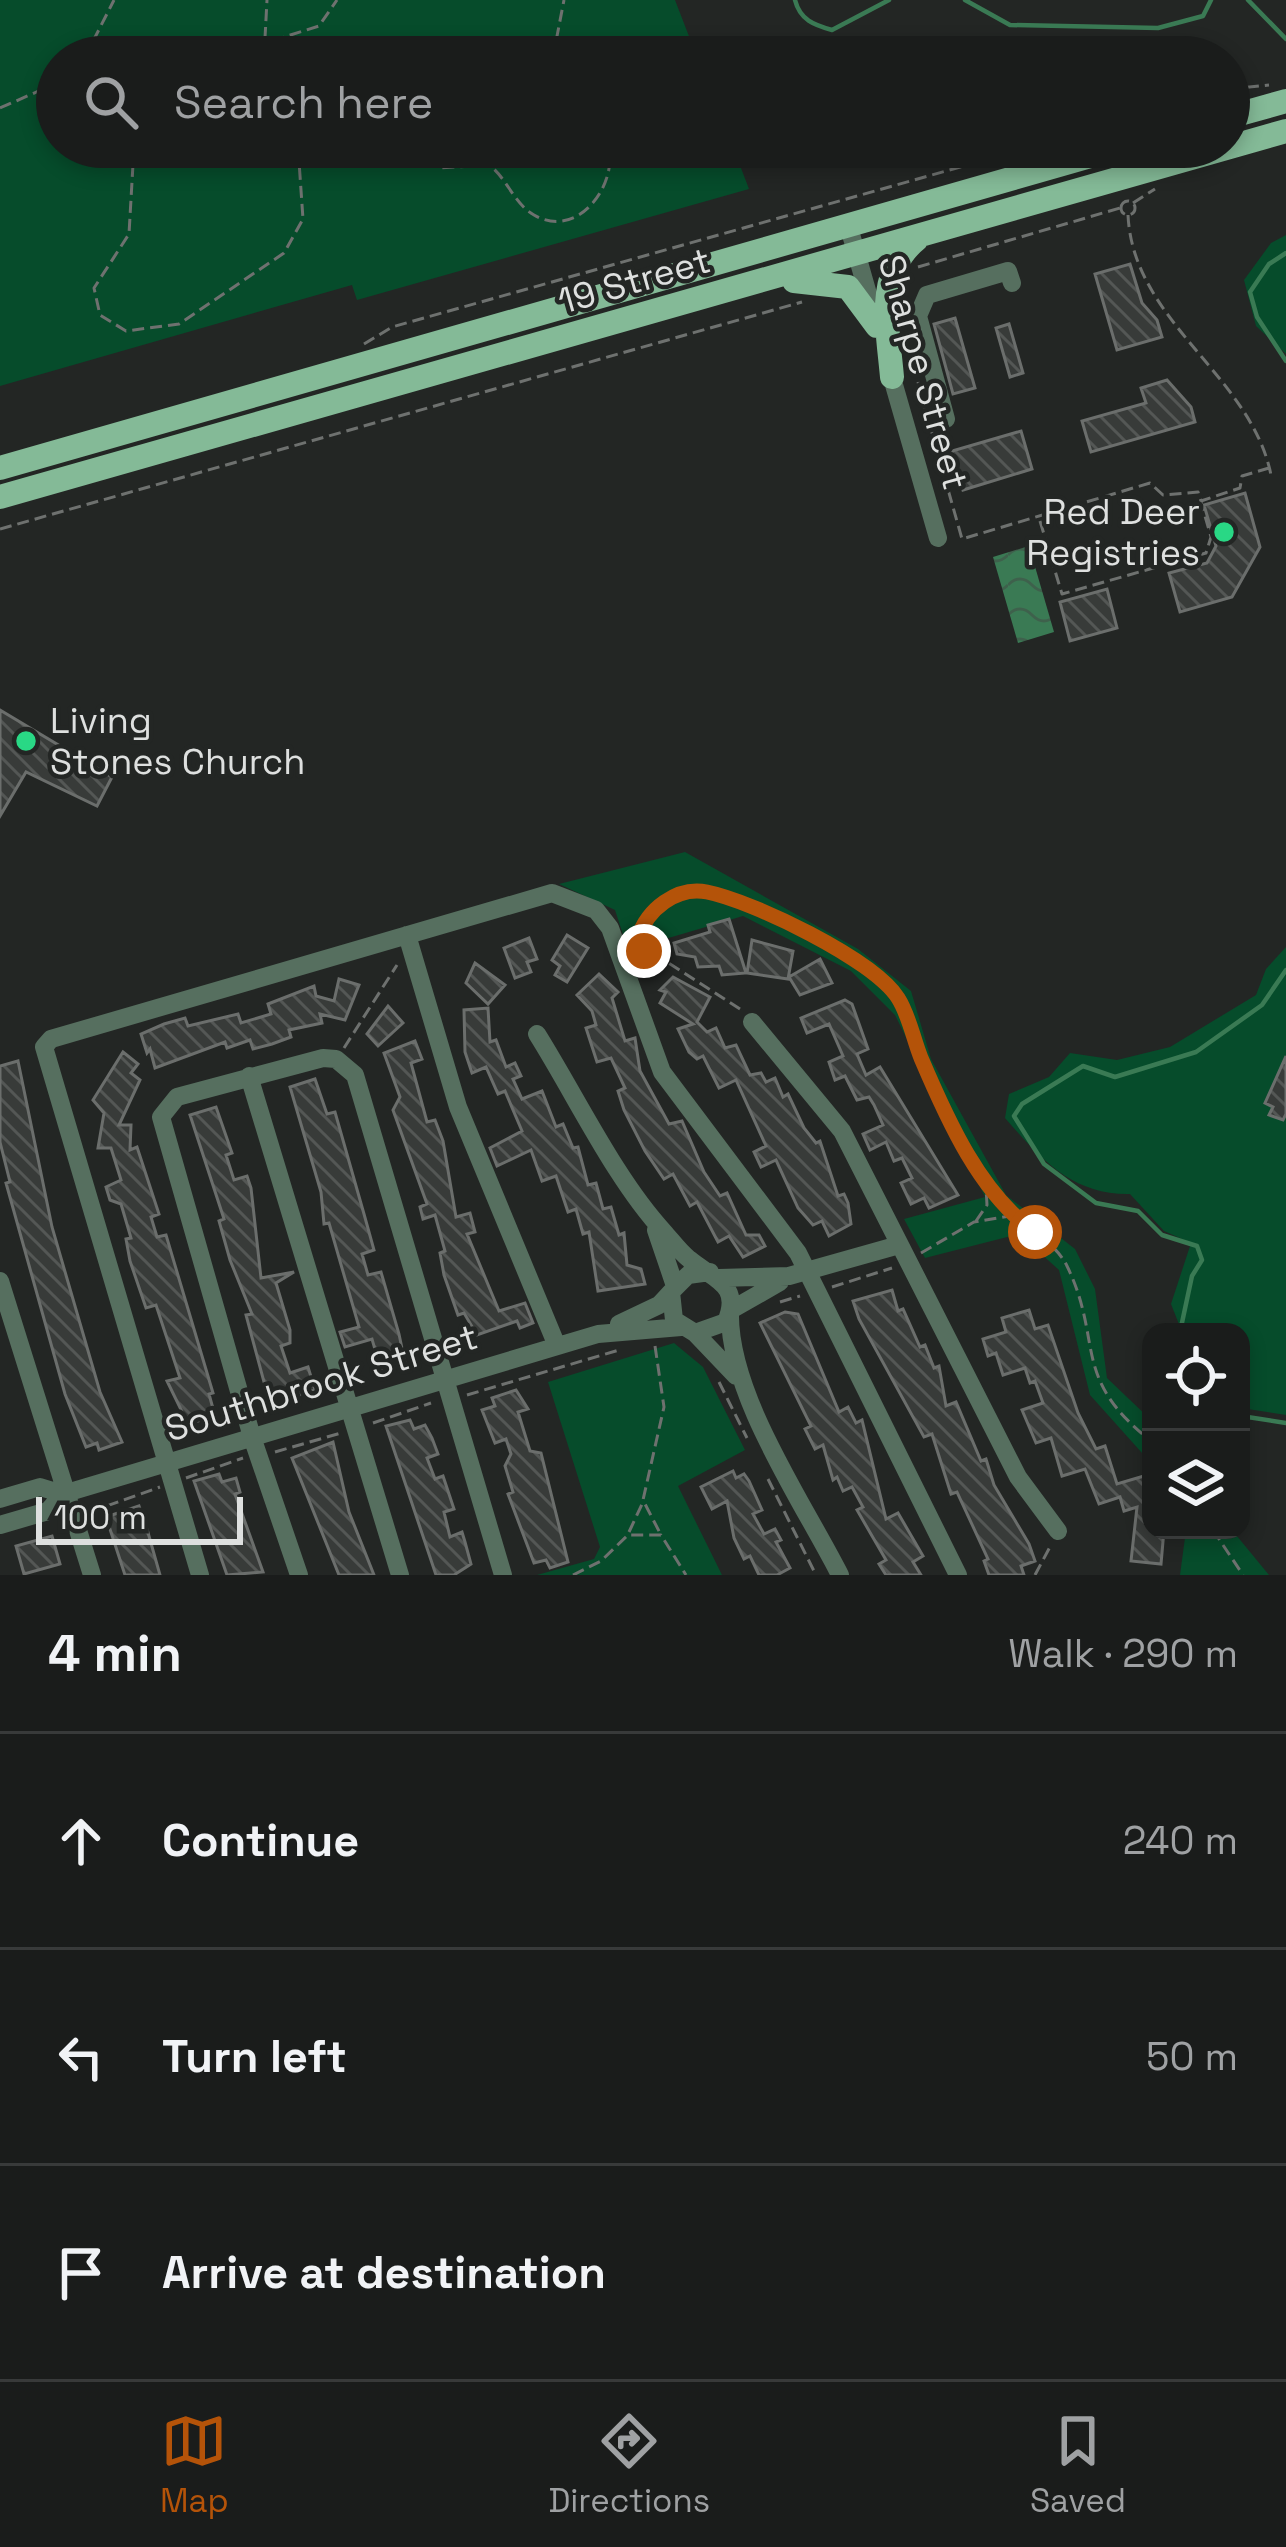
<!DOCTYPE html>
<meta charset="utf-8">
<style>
:root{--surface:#1a1c1b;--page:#272928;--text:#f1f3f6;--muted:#9fa1a3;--line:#383a3a;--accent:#b45309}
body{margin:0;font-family:"Space Grotesk",sans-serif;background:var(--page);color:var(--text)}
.controls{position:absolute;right:36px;bottom:36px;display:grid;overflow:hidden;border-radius:24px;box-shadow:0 6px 18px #0003}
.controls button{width:108px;height:108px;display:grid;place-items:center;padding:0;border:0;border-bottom:3px solid var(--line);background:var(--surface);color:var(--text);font:60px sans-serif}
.scale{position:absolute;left:36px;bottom:30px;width:207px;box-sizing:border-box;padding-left:12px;border:6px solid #dee0df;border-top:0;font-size:33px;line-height:42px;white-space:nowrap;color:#dee0df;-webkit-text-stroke:9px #232624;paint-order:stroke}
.stop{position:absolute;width:36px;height:36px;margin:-27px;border:9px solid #b45309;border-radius:50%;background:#fff}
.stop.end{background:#b45309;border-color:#fff;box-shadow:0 3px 12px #0008}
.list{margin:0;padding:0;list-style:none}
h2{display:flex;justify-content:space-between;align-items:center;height:156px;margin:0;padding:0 48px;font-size:51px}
h2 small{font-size:39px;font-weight:400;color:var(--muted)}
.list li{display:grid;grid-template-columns:78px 1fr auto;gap:36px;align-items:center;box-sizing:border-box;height:216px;padding:0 48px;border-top:3px solid var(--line)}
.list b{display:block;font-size:45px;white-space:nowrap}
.list em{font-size:39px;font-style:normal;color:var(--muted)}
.icon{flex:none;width:66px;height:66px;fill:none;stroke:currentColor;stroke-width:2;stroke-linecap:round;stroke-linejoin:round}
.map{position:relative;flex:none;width:1286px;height:1575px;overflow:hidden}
.search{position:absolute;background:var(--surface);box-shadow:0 6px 18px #0003;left:36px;right:36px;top:36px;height:132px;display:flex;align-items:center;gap:30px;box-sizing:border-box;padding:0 42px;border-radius:66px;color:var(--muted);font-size:45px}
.sheet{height:804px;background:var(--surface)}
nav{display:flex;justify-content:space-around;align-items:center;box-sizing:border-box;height:168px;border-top:3px solid var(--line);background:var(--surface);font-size:33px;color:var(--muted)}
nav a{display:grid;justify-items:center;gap:6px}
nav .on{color:var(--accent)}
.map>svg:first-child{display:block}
</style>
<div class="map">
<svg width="1286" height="1575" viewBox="0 0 1286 1575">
<defs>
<pattern id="water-waves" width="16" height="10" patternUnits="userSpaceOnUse" patternTransform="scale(3)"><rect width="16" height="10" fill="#3a7a54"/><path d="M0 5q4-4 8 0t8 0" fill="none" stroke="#3e614c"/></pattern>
<pattern id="building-back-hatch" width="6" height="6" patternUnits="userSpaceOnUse" patternTransform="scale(3)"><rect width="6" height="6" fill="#383b39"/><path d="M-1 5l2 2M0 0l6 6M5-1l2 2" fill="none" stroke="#545755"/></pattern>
</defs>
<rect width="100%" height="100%" fill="#232624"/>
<path fill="#064c2b" d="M0 0H675L697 57H57V147H733L749 189 357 300 352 285 0 386Z
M1286 235V354L1256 326 1244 280 1271 243Z
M685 852 858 949 911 991 931 1059 1006 1195 1075 1249 1095 1289 1107 1378 1151 1420V1463L1090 1395 1059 1270 1019 1234 925 1258 904 1219 985 1197 895 1015 851 971 743 916 628 950 615 910 559 884Z
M1286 947V1415L1241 1408V1332H1182L1171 1304 1191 1243 1164 1231 1130 1194C1072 1195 1041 1159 1005 1118L1009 1094 1049 1077 1070 1053 1117 1060 1170 1047 1256 995 1266 969Z
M674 1343 703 1367 745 1450 678 1486 722 1575H537L594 1559 600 1547 548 1382Z
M1186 1530H1232L1269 1575H1180Z"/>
<path fill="url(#water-waves)" d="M1029 546 1054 632 1018 643 993 557Z"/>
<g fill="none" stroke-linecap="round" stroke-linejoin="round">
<path stroke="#3a7a54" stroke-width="4.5" d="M795 0C800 20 814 25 832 30L889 0
M965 0 1010 25 1158 28 1203 16 1211 0
M1248 0 1286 39
M1286 253 1269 264 1250 292 1257 317 1286 361
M1180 1332 1192 1276 1202 1260 1197 1246 1162 1235 1138 1211 1096 1203 1044 1164 1014 1116 1022 1104 1083 1066 1115 1077 1196 1052 1262 1005 1286 970
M1241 1416 1286 1423"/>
</g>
<path fill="url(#building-back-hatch)" stroke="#6b6e6c" stroke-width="3" d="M1130 264 1142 303 1157 320 1162 337 1117 350 1095 274Z
M955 318 975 388 953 394 934 324Z
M1009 324 1023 373 1010 377 996 328Z
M1167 380 1191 407 1195 422 1091 452 1082 421 1146 403 1141 388Z
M1021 431 1032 469 963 490 952 451Z
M1245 493 1260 547 1232 597 1180 612 1169 573 1207 563 1216 546 1204 505Z
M1107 589 1117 628 1070 641 1060 602Z
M0 710 112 777 97 806 26 772 0 816Z
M729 919 746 973 722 975 719 966 698 967 695 957 677 954 674 943 710 932 708 925Z
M567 935 588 948 567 982 555 975 560 966 552 960Z
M529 938 537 959 527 962 531 972 515 978 504 948Z
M752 940 793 951 788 979 747 973Z
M820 959 832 983 800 995 789 977Z
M475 963 505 985 488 1004 466 983Z
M599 974 618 992 612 998 625 1041 635 1038 640 1071 669 1124 682 1121 704 1172 720 1196 727 1193 746 1235H759L765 1246 743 1257 729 1236 718 1242 697 1202 690 1206 673 1174 664 1179 645 1151 624 1110 618 1091 625 1088 611 1058 597 1062 586 1028 596 1025 592 1011 577 995Z
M673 977 710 997 697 1022 707 1032 716 1028 725 1048 736 1045 750 1075 761 1073 766 1082 775 1078 783 1097 788 1094 804 1128 816 1143 820 1141 838 1196 844 1194 848 1203 851 1224 829 1236 822 1221 813 1225 798 1208 776 1160 761 1167 754 1152 766 1146 736 1080 719 1088 703 1056 697 1059 689 1052 678 1029 693 1024 660 1003 666 992 660 990Z
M339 979 359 985 345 1020 320 1014 322 1023 289 1030 291 1037 272 1044 253 1049 250 1040 227 1048 225 1042 155 1068 150 1049 147 1053 141 1034 164 1024 185 1018 188 1026 238 1014 241 1023 271 1014 268 1004 314 986 316 996 334 1001Z
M845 1000 852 1004 868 1049 857 1054 866 1075 880 1067 958 1195 929 1208 924 1198 911 1204 901 1183 912 1178 902 1158 894 1161 886 1142 870 1150 863 1134 883 1125 874 1105 869 1097 857 1100 845 1076 835 1080 829 1062 843 1056 829 1024 807 1033 801 1018Z
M388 1006 403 1023 378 1046 367 1034Z
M488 1008 490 1042 496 1040 506 1067 515 1063 521 1076 513 1079 522 1099 542 1091 556 1127 563 1124 573 1148 578 1147 588 1185 596 1183 603 1209 611 1207 619 1235 624 1233 627 1265 641 1269 645 1284 598 1291 589 1232 583 1234 576 1209 568 1212 556 1176 542 1181 531 1150 497 1166 490 1148 522 1131 505 1091 498 1094 486 1067 472 1073 465 1052 464 1010Z
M415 1041 422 1059 411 1063 427 1122 435 1120 443 1141 456 1217 470 1213 475 1232 467 1234 499 1311 525 1303 533 1323 520 1328 517 1321 477 1335 464 1313 458 1315 444 1275 440 1253 445 1251 435 1215 423 1219 420 1207 427 1204 393 1110 400 1097 384 1053Z
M123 1052 138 1064 131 1073 140 1080 119 1125H131L130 1150 137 1147 159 1214 151 1217 157 1237 166 1235 213 1393 209 1394 215 1416 188 1424 167 1381 180 1378 156 1305 146 1308 130 1261 126 1239 131 1238 121 1204 110 1200 106 1187 121 1180 111 1148H98L104 1113 93 1100Z
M1286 1056V1114L1283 1120 1269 1115 1273 1107 1265 1103Z
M18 1061 52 1227 100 1392 122 1442 99 1450 97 1443 86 1447 65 1394 6 1183 10 1182 0 1142V1066Z
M315 1079 327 1114 335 1112 364 1214 374 1250 362 1254 368 1275 381 1272 399 1334 405 1363 381 1370 372 1339 345 1347 340 1332 359 1327 329 1223 324 1224 321 1192 290 1087Z
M216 1107 232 1153 226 1155 234 1180 247 1176 251 1188 261 1278 294 1272 276 1283 290 1330V1343L281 1346 290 1373 308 1367 315 1390 287 1399 284 1391 270 1395 264 1382 246 1315 252 1314 230 1260 219 1221 224 1219 190 1115Z
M892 1290 898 1311 903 1309 920 1347 925 1345 934 1368 939 1366 946 1406 956 1402 981 1461 986 1459 994 1485 1029 1544 1035 1561 1021 1566 1024 1575H989L984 1561 988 1559 957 1492 951 1494 932 1434 924 1437 859 1319 853 1301Z
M1029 1310 1035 1329 1048 1325 1078 1413 1096 1449 1105 1446 1117 1484 1144 1476 1151 1530H1164L1161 1564 1131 1561 1137 1507 1124 1511 1120 1497 1099 1504 1085 1469 1062 1476 1051 1438 1036 1443 1022 1410 1043 1403 1035 1381 1030 1383 1025 1368 1003 1375 996 1353 988 1356 983 1339 1006 1332 1002 1318Z
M785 1312 798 1314 839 1412 848 1407 856 1423 862 1420 886 1519 898 1513 923 1556 913 1562 921 1575H886L879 1564 886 1560 857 1510 863 1507 852 1487 843 1491 837 1477 833 1480 823 1445 815 1449 805 1429 811 1426 760 1323Z
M516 1390 528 1409 518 1412 530 1451 541 1453 568 1562 550 1568 546 1560 534 1563 508 1494 513 1492 505 1466 511 1454 506 1439 495 1443 482 1410 495 1406 492 1398Z
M410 1420 414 1429 425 1425 432 1438 438 1454 427 1458 435 1479 443 1476 454 1509 444 1512 450 1537 462 1532 465 1542 471 1564 454 1575H436L386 1426Z
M333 1442 349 1512 374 1575H339L292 1458Z
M733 1471 736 1478 744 1474 749 1481 762 1510 753 1514 764 1534 775 1529 781 1540 776 1542 790 1568 777 1575H759L750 1556 744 1559 734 1538 727 1501 712 1509 701 1487Z
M219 1474 222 1482 236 1478 240 1492 235 1494 263 1572 227 1575 194 1481Z
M139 1506 147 1529 160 1575H125L106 1517Z
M52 1536 60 1564 24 1574 16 1546Z"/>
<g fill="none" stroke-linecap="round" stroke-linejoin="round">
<path stroke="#6e716f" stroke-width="3" stroke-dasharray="12 6" stroke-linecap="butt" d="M85 57 114 0
M221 57 319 26 337 0
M264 57 267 0
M553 57 564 0
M1229 89 1269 85
M0 108 57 83
M134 147 129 234 94 288 100 315 126 331 179 324 284 253 303 219 298 147
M353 147 413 158 465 147
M414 147 439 168 489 165C507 178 514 204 534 215 577 240 617 187 609 147
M1121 208a7 7 0 1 1 14 0a7 7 0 1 1-14 0Z
M1133 203 1155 189
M1128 215C1133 322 1251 375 1271 475
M918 267 1120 208
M364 344 392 327 1031 147
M918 382 926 413
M929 422 962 539 1150 483 1163 495 1198 492 1201 501 1240 488 1242 476 1269 468
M1040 521 1062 594 1206 553 1211 537 1201 502
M0 529 802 302
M740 1009 639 944C638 904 687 886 719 895 761 907 878 963 899 1000 910 1018 914 1040 922 1060 942 1105 967 1157 994 1198 1012 1226 1051 1234 1067 1266 1104 1342 1070 1377 1151 1441
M344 1048 397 965
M976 1221 987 1205 986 1187
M921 1253 974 1222 1010 1216
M832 1287 892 1268
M780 1302 800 1296
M655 1346 664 1407 643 1500 661 1535
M719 1382 747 1438
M467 1395 619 1350
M373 1423 431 1403
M275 1452 341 1433
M186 1478 243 1458
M768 1479 816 1575
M90 1512 160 1487
M1213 1530 1243 1575
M629 1532 643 1502
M573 1575 601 1561 628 1535H661L686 1575
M1035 1575 1051 1545"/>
<path stroke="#566f5f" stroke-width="18" d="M848 224 874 315
M888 364 938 538
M946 419 918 316 927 295 1008 271 1012 283
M407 935 458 1107 557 1346
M752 1022 842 1131 1018 1477 1058 1531
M537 1034C576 1096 615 1179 664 1232 672 1241 680 1252 689 1259 714 1280 742 1284 726 1322L695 1333 674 1320 671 1292 688 1275 710 1272
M249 1076 400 1575
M656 1230 675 1286
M719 1278 789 1276 899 1245
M0 1281 92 1575
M731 1310 780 1282
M730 1312C728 1394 803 1502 840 1575
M619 1324 659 1305 671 1292
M695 1333 736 1376
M0 1499 40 1487 63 1494
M0 1525 48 1511 63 1494 598 1334 681 1327
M200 1575 44 1047 51 1039 552 893 596 910 610 928 662 1072 798 1253 958 1575
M299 1575 252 1437 161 1117 177 1097 323 1058 336 1059 355 1075 503 1575"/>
<path stroke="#84ba97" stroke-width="24" d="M1229 117 1286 101
M794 281 848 287 877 326
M892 377C888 330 875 273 916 240
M0 468 1122 147
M0 497 1286 131"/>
</g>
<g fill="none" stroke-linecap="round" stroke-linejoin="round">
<path stroke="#b45309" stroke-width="15" d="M644 951 638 938C647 909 677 886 707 892 752 901 873 959 898 998 909 1015 913 1038 921 1058 947 1119 980 1194 1035 1232"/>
</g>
<g fill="#29d885" stroke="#232624" stroke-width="4.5">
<circle cx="1224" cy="532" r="12"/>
<circle cx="26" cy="741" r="12"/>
</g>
<g text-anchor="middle" stroke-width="9" stroke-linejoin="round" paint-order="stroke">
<g font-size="36" fill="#dee0df" stroke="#232624">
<text transform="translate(634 280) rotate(-16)" y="13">19 Street</text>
<text transform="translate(924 372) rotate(74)" y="13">Sharpe Street</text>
<text transform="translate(321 1382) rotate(-17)" y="13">Southbrook Street</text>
</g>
<g font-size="36" fill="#dee0df" stroke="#232624" text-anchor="end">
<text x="1200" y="524">Red Deer<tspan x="1200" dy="41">Registries</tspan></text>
<text x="50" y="733" text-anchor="start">Living<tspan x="50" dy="41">Stones Church</tspan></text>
</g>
</g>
</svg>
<div class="controls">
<button><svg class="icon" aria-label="locate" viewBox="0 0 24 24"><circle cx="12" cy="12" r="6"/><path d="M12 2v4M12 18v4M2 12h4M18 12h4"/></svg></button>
<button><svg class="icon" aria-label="layers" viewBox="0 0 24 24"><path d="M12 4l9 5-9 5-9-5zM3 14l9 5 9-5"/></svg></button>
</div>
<div class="scale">100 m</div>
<div class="stop" style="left:1035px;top:1232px"></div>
<div class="stop end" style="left:644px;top:951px"></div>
<div class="search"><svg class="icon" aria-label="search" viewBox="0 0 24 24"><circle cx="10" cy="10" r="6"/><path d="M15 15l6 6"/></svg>Search here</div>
</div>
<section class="sheet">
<h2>4 min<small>Walk · 290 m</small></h2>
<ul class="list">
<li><svg class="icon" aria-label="ahead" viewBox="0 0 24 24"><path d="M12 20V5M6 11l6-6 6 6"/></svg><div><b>Continue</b></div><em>240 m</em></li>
<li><svg class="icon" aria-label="left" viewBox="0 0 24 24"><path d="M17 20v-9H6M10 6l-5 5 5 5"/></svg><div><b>Turn left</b></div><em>50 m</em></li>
<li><svg class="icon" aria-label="arrive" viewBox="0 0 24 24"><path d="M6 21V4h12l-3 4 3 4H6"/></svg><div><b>Arrive at destination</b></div></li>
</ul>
</section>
<nav>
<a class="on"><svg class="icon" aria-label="map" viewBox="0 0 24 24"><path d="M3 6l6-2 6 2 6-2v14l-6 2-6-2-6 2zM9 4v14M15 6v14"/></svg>Map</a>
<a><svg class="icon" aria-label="directions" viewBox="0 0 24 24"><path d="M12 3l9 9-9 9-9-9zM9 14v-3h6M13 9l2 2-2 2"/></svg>Directions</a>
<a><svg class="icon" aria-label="saved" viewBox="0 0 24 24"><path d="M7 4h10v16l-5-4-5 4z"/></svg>Saved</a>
</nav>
